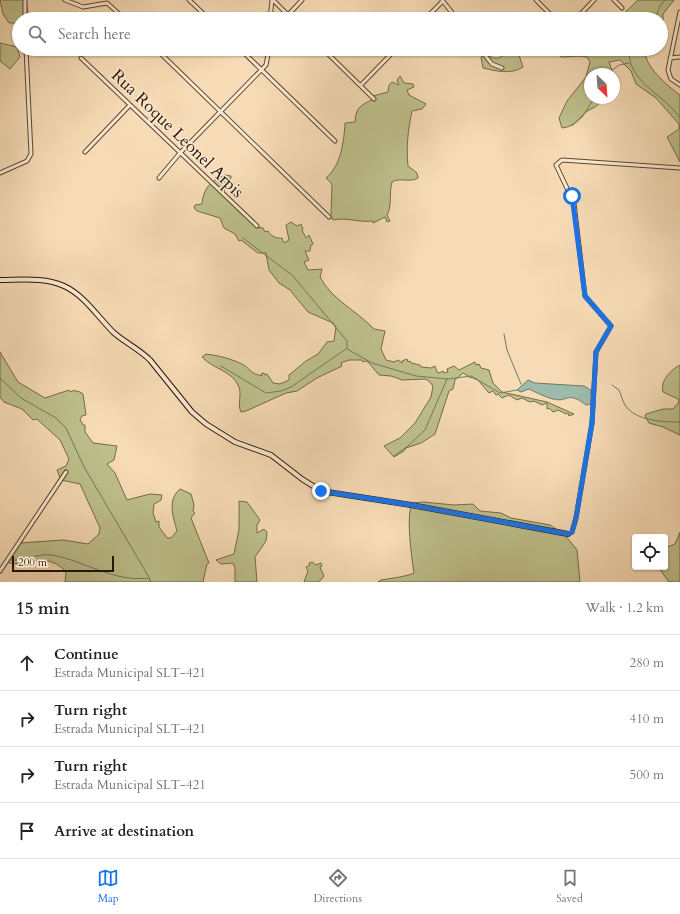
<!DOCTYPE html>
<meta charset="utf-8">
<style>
:root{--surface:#fff;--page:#f2f2f2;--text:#222;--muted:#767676;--line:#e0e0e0;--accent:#1a73e8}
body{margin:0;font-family:Cardo,serif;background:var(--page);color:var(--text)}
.controls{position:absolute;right:12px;bottom:12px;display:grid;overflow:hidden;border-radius:4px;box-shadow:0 1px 3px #0004}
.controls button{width:36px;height:36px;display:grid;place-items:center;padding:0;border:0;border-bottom:1px solid var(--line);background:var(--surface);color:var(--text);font:20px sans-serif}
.compass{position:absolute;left:584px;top:68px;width:36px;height:36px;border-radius:50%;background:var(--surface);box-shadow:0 1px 3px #0004;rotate:155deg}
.scale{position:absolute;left:12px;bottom:10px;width:102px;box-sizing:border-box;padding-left:4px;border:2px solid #291500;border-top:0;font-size:11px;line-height:14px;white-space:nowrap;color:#291500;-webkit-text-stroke:3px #f9e8d0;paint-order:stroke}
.stop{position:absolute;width:12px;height:12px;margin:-9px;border:3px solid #1a73e8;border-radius:50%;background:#fff}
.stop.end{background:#1a73e8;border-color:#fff;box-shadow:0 1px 4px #0008}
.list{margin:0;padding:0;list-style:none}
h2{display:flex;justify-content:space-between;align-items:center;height:52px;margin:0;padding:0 16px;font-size:17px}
h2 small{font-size:13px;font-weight:400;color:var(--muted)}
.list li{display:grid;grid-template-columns:26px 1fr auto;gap:12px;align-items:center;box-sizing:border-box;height:56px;padding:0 16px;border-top:1px solid var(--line)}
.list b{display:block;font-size:15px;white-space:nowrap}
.list p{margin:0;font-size:13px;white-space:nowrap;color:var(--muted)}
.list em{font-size:13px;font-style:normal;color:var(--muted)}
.icon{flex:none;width:22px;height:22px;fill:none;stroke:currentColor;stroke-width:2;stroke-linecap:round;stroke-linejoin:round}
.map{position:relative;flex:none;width:680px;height:582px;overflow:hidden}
.search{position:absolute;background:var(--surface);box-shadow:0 1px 3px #0004;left:12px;right:12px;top:12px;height:44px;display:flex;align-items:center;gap:10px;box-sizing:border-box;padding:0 14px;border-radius:22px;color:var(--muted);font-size:15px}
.sheet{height:276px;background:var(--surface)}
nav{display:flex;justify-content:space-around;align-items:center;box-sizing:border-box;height:56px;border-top:1px solid var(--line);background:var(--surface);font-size:11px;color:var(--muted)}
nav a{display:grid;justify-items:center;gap:2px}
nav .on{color:var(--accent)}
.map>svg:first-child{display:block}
</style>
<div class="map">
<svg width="680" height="582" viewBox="0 0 680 582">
<rect width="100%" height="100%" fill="#f6dbb6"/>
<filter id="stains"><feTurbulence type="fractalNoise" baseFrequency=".005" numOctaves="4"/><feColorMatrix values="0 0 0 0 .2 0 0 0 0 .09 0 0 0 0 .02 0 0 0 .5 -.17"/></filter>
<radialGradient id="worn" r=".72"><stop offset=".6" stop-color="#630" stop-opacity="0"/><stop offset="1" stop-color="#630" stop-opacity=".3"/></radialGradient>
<path fill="#bec08c" stroke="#746a46" d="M0 0H26L29 19H19V23H9L3 14Z
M638 0H674L663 14V26L661 36V19H618Z
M0 43 17 47 20 57 10 69 0 61Z
M508 49H517L523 67C511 75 496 71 483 68L481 57 485 53C494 61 502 60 508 49Z
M555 49H646C641 64 669 87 680 95V162L667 137 679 129V124L656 98 636 84 631 71 620 60 609 62 613 74H590V98H603C599 107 593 107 586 112 578 119 574 127 562 128L559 118 567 101 586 77 590 62 587 57C577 55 571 57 561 57Z
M400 76 404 83 413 84 414 87 407 90 409 95 426 104 422 109 412 111C408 130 406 147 408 166L417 173 418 178C410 183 400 177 392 182 389 193 392 207 387 215L390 221 387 222 385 217 373 223V221C360 223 347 217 333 220L331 216 332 184 326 178C341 166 344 141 345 123L355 122C356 107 360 106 373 99V96L388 92 389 85 392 82 399 85 397 80Z
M225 175 231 176V178L224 189 225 194 256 227 263 228 265 232 268 231C270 236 278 239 282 238L284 243 289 240 286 225 291 222 297 226 301 224 303 229 302 230 306 238 309 235 313 244 311 245 310 251H305L309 260 304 262 308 270 322 269 320 277C332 300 356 310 374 329L385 331 381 349 386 360 394 362 398 360 402 363V361L407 359 408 362 410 361 411 363 420 365 421 367 431 368 435 366 437 372 439 373 443 371 444 373 448 372 447 369 454 366 459 370 475 362 476 365 479 364 481 368 489 370 493 383 502 392 547 402 574 414 569 416 568 413 566 414 558 410 553 412 549 408 547 409V403L542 405 534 401 530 402 522 398 517 400 509 395 502 398 498 394 496 395 493 391 489 393 477 379H474L473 377 471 378 463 373 455 380 453 389 449 391 435 434 421 443 406 448 404 451 394 457 384 446 400 438 415 423 431 397 433 386 429 381 425 379 402 380 391 376 379 375 368 362 366 361 363 362 362 360H349L341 363 342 366 317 378 297 391 286 393 246 411 241 412C237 404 242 396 239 387 233 371 213 369 202 357L206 354C221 356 232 359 244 365 251 370 250 373 262 376L261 374 264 373 265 375 267 374 273 383 280 384 289 380V375L306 361 318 354 327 342 334 341 336 327 333 323 308 312 290 290 279 283 269 270 266 253H258L241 240 239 241 235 234 224 228 220 218 197 211 194 208 195 205 202 204C203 189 211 180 225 175Z
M0 352 18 382 45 398 69 390 70 392 75 390 76 392 78 391 83 394 86 415 82 416 80 419 83 425H85V432L93 443 117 446 114 460 107 464 115 473 127 500 150 494 162 495 161 500 154 504 153 513 156 522 159 521V527L167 538H171L177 531C173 516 167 500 180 489L191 494 194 505 193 511 195 513 191 518 209 563 207 564 203 582H65L66 572C45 548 22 570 7 562L20 543 63 540 88 544 99 534 100 528 80 484 61 480 57 470 66 466 69 459 60 440 37 419 33 420 22 409 4 402 0 397Z
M680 365V435L663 427 649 423 645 416 646 414 663 409H673L679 402 678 399 663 392C660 380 671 370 680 365Z
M239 501 247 502 260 520 257 525V533L264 529 267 532 266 541 255 557 257 582H235V568L233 563 221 564 216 560 234 554 239 529Z
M423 502 454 505 473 504 480 511 501 513 511 518 550 525 564 534 577 550 580 582H378L381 580C388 579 409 576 414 573 412 559 405 513 413 503Z
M680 532V582H669L661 571 660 567H665V548L675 544Z
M312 562 316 565 321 563 322 566 320 567 324 576 319 582H304L308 571 306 567 310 565 309 563Z"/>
<path fill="#9dbbad" stroke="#6f7968" d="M528 380 535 383 584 386 591 390V404L586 405C567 390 568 403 553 399 548 398 535 392 529 389L521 392 517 390Z"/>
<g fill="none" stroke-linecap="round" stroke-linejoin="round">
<path stroke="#6f7968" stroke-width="1" d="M655 19 660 6 665 0
M633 49 629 54C631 84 665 95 680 118
M607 74 619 65 629 63
M572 126 583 116 593 100
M243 238 293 276 347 341V349L372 363 416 376 448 379 471 376 500 393 517 390
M504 334 507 350 521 384
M221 366 266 393 281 391 291 387 346 349
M0 378 21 398 56 418 66 428 84 467 150 579
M612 385 619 390C621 394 622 400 625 405 635 421 663 422 680 422
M394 456 408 446 425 430 447 379
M9 560C20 562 38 553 52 555 85 561 113 582 147 578L152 582"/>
<defs>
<path id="street" d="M25 0V19
M65 0 83 7 107 3 125 19
M189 0 209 19
M273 0 292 19
M442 0 457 19
M536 0 555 19
M614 0 622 8
M680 12 668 70 671 79 680 85
M288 15 302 0
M270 19 272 0
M425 19 443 1
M576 19 594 0
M156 49 329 217
M240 49 335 141
M323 49 374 99
M480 49 492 64 502 68
M81 58 257 226
M670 58 680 57
M361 85 396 49
M85 152 130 105
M0 173 27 161 31 154 26 49
M159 178 180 153 266 65 269 49
M568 534 572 532 576 518 592 423 596 352 611 326 585 296 574 203 556 165 562 160 680 168
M0 571 66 472"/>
<path id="secondary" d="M0 280C20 280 45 277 64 286 84 295 98 317 113 332 124 342 139 349 150 360L192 412 206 424 235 442 271 455 302 479 321 491 411 505 568 534"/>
</defs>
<use href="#street" stroke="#5c462e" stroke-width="5"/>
<use href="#secondary" stroke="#291500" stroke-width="6"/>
<use href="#street" stroke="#f9e8d0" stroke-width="3"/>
<use href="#secondary" stroke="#f9e8d0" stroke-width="4"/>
</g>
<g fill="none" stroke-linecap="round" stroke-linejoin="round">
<path stroke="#1a73e8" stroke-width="5" d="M321 491 411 505 568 534 572 532 576 518 592 423 596 352 611 326 585 296 572 196"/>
</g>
<g text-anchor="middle" stroke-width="3" stroke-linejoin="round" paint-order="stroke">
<g font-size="17" fill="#291500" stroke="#f9e8d0">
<text transform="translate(178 133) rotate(44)" y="6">Rua Roque Leonel Arpis</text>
</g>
</g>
<rect width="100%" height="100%" filter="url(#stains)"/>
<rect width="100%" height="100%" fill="url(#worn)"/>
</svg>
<div class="controls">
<button><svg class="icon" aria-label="locate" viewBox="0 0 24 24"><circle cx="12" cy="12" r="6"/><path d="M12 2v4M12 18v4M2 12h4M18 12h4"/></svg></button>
</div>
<svg class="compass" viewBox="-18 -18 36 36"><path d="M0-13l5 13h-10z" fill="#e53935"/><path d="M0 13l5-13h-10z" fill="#767676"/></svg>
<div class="scale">200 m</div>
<div class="stop" style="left:572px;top:196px"></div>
<div class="stop end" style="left:321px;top:491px"></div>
<div class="search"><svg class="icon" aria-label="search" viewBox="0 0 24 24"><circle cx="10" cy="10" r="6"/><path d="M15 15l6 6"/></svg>Search here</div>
</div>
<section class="sheet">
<h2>15 min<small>Walk · 1.2 km</small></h2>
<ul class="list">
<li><svg class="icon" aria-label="ahead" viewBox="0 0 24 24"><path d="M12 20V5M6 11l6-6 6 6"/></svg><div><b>Continue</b><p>Estrada Municipal SLT-421</p></div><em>280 m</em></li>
<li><svg class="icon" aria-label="right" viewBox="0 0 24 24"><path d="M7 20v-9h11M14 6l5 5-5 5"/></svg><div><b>Turn right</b><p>Estrada Municipal SLT-421</p></div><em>410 m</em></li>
<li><svg class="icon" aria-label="right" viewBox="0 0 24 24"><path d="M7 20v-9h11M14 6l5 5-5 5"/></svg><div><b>Turn right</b><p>Estrada Municipal SLT-421</p></div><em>500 m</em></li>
<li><svg class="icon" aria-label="arrive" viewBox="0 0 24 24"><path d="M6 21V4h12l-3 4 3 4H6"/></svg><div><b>Arrive at destination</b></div></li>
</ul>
</section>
<nav>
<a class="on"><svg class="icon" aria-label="map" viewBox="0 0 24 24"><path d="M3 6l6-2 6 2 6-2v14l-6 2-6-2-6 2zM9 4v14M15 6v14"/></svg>Map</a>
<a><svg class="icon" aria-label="directions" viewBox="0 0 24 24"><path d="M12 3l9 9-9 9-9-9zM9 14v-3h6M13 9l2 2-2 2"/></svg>Directions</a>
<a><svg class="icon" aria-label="saved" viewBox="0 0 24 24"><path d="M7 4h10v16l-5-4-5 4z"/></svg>Saved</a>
</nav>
